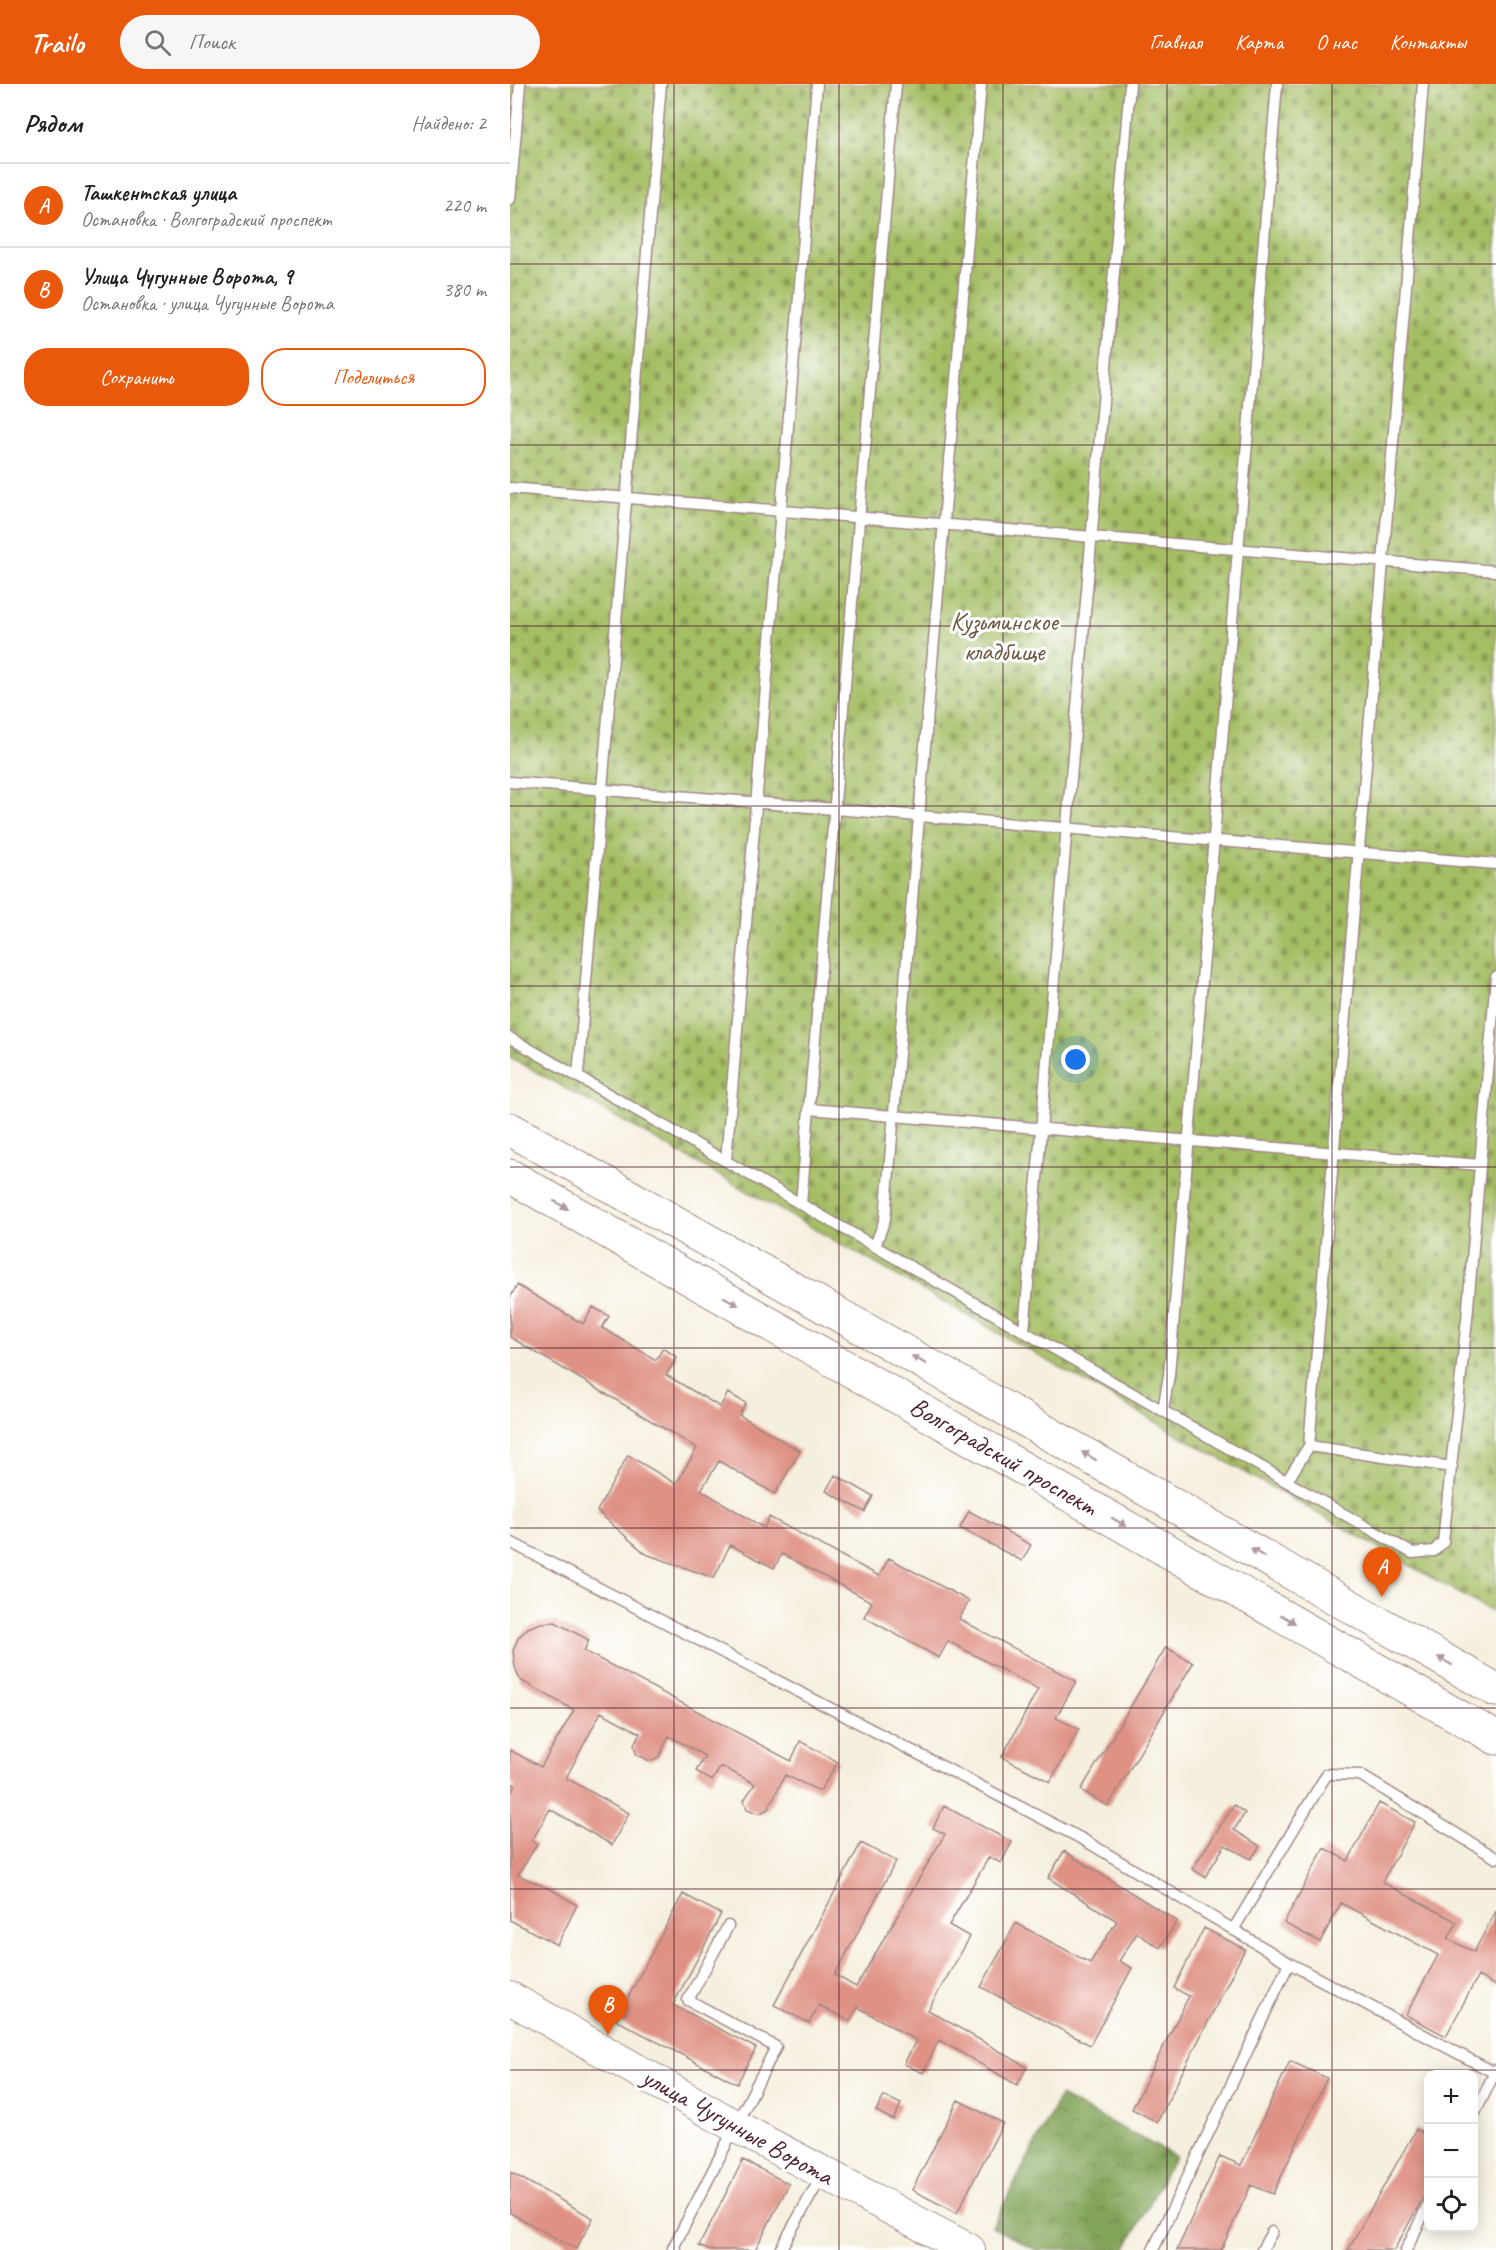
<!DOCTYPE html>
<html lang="ru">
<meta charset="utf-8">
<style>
:root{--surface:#fff;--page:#f6f6f6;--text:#202124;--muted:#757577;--line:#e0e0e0;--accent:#ea580c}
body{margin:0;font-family:Caveat,sans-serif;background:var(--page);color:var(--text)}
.controls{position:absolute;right:18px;bottom:18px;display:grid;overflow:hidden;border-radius:12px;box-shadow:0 3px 15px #0003}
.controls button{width:54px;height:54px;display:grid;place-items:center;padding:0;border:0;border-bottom:2px solid var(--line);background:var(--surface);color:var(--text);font:30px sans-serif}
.you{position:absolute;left:566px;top:976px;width:21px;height:21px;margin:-15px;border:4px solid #fff;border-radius:50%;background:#1a73e8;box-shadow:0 0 0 9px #1a73e833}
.badge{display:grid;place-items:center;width:39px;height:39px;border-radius:50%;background:var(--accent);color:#fff;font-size:20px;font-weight:700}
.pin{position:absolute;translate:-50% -50px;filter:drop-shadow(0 2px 3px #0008)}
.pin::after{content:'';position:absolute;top:32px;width:21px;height:18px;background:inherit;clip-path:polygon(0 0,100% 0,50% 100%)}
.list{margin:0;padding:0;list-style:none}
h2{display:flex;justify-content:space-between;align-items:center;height:78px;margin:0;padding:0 24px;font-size:26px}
h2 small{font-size:20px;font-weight:400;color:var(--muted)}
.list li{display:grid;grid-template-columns:39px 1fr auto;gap:18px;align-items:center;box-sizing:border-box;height:84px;padding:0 24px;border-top:2px solid var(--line)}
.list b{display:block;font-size:22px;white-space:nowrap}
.list p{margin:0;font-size:20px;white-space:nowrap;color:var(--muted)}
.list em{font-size:20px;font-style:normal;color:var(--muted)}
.actions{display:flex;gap:12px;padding:18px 24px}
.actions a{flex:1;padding:14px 0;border:2px solid var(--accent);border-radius:24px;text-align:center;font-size:21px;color:var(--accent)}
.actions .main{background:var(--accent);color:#fff}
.icon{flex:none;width:33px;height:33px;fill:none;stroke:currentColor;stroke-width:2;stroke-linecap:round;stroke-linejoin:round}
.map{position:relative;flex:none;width:986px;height:2166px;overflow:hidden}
header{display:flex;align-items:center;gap:36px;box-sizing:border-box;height:84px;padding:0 30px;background:var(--accent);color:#fff}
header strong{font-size:28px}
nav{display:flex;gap:33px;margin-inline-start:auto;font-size:21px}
.search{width:420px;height:54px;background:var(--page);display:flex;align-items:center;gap:15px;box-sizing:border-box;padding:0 21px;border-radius:33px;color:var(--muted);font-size:22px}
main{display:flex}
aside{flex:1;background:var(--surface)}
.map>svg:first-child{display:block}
</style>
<header>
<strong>Trailo</strong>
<div class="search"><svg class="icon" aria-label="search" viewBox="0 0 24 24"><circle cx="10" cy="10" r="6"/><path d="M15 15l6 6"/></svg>Поиск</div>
<nav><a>Главная</a><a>Карта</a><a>О нас</a><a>Контакты</a></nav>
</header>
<main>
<aside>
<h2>Рядом<small>Найдено: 2</small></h2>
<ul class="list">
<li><span class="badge">A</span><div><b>Ташкентская улица</b><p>Остановка · Волгоградский проспект</p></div><em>220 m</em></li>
<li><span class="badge">B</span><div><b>Улица Чугунные Ворота, 9</b><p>Остановка · улица Чугунные Ворота</p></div><em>380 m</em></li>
</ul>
<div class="actions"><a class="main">Сохранить</a><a>Поделиться</a></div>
</aside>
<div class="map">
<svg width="986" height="2166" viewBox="0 0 986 2166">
<defs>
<pattern id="forest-crowns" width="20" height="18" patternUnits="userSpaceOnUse" patternTransform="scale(1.5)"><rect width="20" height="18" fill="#83a55a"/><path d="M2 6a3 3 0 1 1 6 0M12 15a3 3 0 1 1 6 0" fill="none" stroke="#6d864b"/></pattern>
<pattern id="cemetery-stones" width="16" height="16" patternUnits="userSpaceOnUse" patternTransform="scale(1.5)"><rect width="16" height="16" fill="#a4be64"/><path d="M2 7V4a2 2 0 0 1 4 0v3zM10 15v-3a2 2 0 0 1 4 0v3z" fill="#889a53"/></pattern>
</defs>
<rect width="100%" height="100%" fill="#fff"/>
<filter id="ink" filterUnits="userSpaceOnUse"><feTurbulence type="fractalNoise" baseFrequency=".0167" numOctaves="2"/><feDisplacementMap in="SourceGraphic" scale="12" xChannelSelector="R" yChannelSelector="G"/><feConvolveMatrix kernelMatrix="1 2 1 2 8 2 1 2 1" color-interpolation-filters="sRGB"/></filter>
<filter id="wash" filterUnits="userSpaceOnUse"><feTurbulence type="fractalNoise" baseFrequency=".008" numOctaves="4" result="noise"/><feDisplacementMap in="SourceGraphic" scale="24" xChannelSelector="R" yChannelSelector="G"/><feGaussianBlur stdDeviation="1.35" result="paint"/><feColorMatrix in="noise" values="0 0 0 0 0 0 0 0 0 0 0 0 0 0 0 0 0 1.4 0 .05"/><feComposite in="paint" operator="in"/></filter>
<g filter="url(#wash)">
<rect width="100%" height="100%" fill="#f5efdd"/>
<path fill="url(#forest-crowns)" stroke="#666242" stroke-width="1.5" d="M550 2012 665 2072 615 2166H526L482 2143Z"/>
<path fill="url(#cemetery-stones)" stroke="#776e48" stroke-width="1.5" d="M0 0H986V1530L0 973Z"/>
<g id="blocks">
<path fill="#df9184" d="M7 1201 73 1240 83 1223 99 1232 92 1244 146 1276 153 1264 167 1273 156 1291 210 1323 218 1309 236 1319 229 1331 290 1367 265 1410 209 1377 191 1406 254 1444 259 1433 369 1492 379 1474 459 1517 449 1535 566 1597 546 1634 569 1645 540 1698 492 1673 528 1605 438 1557 429 1574 354 1533 362 1518 272 1470 264 1484 220 1461 204 1494 136 1470 87 1427 118 1371 166 1400 187 1364 0 1253V1214Z
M325 1391 363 1412 355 1428 316 1407Z
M459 1427 521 1461 512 1477 450 1444Z
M45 1538 79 1556 74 1567 281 1677 290 1657 328 1678 310 1707 275 1691 258 1725 249 1730 237 1725 234 1716 245 1700 211 1682 202 1697 186 1687 195 1672 159 1652 149 1673 140 1677 126 1670 124 1660 130 1649 91 1628 56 1694 119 1729 102 1761 40 1725 22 1757 27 1760 8 1791 44 1807 67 1821 47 1861 0 1836V1711L5 1701 0 1698V1666L31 1683 64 1626 10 1596 5 1583 3 1567 8 1554 18 1544 31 1539Z
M656 1563 683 1579 598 1722 571 1706Z
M869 1719 905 1738 872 1798 947 1838 938 1855 964 1868 986 1827V1902L968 1892 936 1952 896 1931 928 1871 831 1819 810 1858 774 1839 814 1764 838 1777Z
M724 1721 735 1729 724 1746 750 1762 741 1775 715 1761 695 1793 682 1785Z
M434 1722 502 1758 491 1779 479 1773 439 1841 460 1853 418 1926 517 1983 507 2001 429 1956 413 1989 394 1980 406 1956 348 1923 340 1937 309 1921 299 1939 264 1921 351 1759 386 1777 325 1891 346 1903 435 1750 423 1744Z
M554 1767 667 1837 650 1864 627 1849 609 1877 622 1884 580 1961 471 1903 506 1839 580 1879 607 1837 538 1794Z
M173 1810 211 1830 163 1921 246 1964 227 2000 106 1936Z
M694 1844 735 1865 647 2038 622 2025 679 1912 664 1904Z
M780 1977 817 1994 763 2110 741 2101 711 2166H667L710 2072 731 2081Z
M374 2012 391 2020 383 2036 366 2027Z
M448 2016 493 2039 447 2129 402 2106Z
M906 2045 918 2052V2105L884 2166H838Z
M233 2076 279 2100 245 2166H198L189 2162Z
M0 2088 83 2134 66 2165 0 2129Z"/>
</g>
</g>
<g filter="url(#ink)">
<use href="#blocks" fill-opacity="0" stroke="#a08784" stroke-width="1.5"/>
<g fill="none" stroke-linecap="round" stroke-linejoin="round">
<defs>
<path id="lane" d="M0 115 10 0
M0 404 986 487
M0 698 986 780
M0 954 902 1469 924 1467 933 1458 957 1235 986 893
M68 992 151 0
M299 1025 970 1081
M216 1076 307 0
M291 1120 386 0
M365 1162 375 1135 471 0
M514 1247 620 0
M653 1326 659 1291 767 0
M799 1362 942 1383
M777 1397 799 1362 913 0
M0 1458 574 1756 779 1879 985 1989
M723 1846 817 1690 850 1691 986 1774
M964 2031 986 1986
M166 2166 163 2164 266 1963 178 1916 218 1842
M270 2166 313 2090
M643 2166 779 1879
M752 2166 762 2148
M896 2166 918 2121"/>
<path id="secondary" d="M0 1914 225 2042 459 2166"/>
<path id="primary" d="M0 1045 510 1333 986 1606
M0 1092 986 1654"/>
</defs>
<use href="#lane" stroke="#a08784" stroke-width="13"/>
<use href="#secondary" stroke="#a08784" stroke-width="34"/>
<use href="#primary" stroke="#a08784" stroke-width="35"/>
<use href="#lane" stroke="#fff" stroke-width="10"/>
<use href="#secondary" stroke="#fff" stroke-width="32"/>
<use href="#primary" stroke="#fff" stroke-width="33"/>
</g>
<defs><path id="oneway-solid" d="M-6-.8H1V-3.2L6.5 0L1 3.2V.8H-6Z" transform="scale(1.5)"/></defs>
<g fill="#ae9aa0">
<use href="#oneway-solid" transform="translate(51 1121) rotate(30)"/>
<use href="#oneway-solid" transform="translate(221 1217) rotate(30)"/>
<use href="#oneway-solid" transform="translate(409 1276) rotate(-151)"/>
<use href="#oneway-solid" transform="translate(579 1372) rotate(-150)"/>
<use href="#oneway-solid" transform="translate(609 1438) rotate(30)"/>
<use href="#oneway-solid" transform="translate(748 1469) rotate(-150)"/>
<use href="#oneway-solid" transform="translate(778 1535) rotate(30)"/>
<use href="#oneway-solid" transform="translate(935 1577) rotate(-150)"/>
</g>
</g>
<path fill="none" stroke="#4a1f2b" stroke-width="1.5" stroke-opacity="0.55" d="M164 0V2166M329 0V2166M493 0V2166M657 0V2166M822 0V2166M0 180H986M0 361H986M0 542H986M0 722H986M0 902H986M0 1083H986M0 1264H986M0 1444H986M0 1624H986M0 1805H986M0 1986H986"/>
<g text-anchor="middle" stroke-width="6" stroke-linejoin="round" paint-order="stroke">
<g font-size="26" fill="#6a573f" stroke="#fff">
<text x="494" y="546">Кузьминское<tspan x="494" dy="30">кладбище</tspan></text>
</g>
<g font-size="26" fill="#4a1f2b" stroke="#fff">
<text transform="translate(494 1372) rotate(30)" y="9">Волгоградский проспект</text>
<text transform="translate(228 2042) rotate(29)" y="9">улица Чугунные Ворота</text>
</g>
</g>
</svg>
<div class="controls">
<button>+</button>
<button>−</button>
<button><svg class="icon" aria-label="locate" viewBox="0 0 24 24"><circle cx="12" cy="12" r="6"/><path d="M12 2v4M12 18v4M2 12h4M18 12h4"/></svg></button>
</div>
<div class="you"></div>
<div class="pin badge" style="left:872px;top:1513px">A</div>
<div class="pin badge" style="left:98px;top:1951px">B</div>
</div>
</main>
